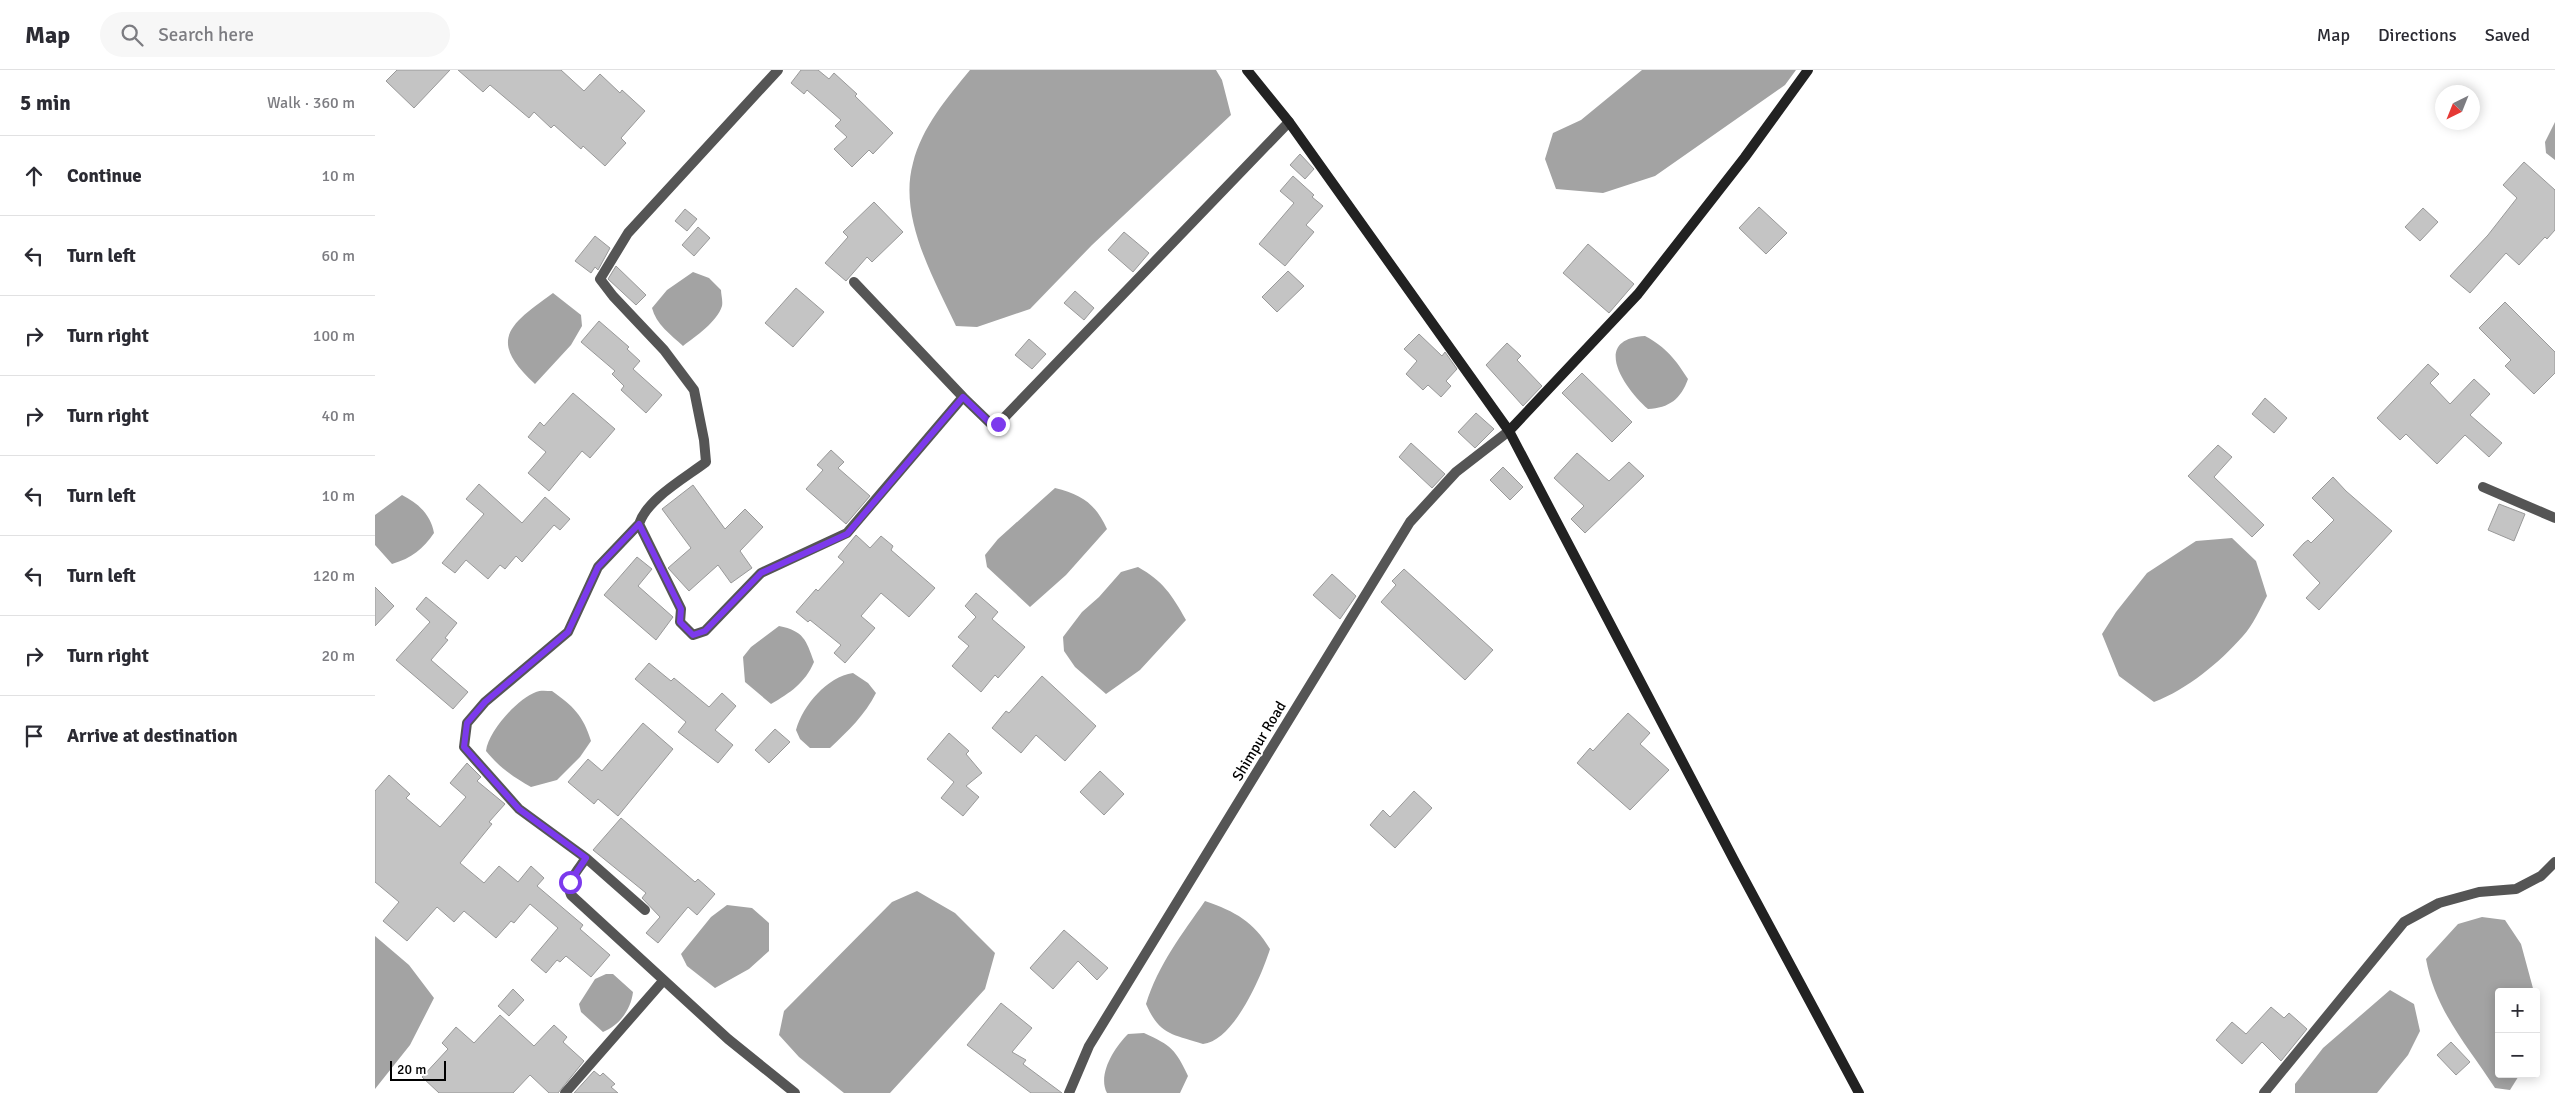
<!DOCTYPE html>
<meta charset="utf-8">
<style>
:root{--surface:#fff;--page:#f7f7f7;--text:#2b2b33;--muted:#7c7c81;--line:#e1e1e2}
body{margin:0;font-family:Signika,sans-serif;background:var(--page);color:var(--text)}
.controls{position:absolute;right:15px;bottom:15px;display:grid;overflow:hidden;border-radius:5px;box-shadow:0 2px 12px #0003}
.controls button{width:45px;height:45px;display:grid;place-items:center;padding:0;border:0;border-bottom:1px solid var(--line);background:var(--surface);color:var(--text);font:25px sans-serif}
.compass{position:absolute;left:2060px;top:15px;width:45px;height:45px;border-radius:50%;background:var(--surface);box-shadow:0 2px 12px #0003;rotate:223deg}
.scale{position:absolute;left:15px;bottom:12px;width:56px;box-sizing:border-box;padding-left:5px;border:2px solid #000;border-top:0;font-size:14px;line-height:18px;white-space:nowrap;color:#000;-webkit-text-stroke:4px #fff;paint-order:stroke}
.stop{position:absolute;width:15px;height:15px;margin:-11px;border:4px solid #7c3aed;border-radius:50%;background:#fff}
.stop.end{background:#7c3aed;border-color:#fff;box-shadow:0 1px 5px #0008}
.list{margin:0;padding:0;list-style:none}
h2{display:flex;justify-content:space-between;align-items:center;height:65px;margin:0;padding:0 20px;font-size:21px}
h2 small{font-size:16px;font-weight:400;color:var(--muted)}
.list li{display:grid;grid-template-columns:32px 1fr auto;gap:15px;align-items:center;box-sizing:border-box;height:80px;padding:0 20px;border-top:1px solid var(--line)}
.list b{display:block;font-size:19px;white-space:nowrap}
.list em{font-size:16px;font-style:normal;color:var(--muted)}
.icon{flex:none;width:28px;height:28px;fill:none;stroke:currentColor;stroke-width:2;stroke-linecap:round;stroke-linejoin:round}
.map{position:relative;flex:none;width:2180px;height:1023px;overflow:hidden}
header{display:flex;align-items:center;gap:30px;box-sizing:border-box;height:70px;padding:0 25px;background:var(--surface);border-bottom:1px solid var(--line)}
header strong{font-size:24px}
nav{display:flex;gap:28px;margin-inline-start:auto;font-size:18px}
.search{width:350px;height:45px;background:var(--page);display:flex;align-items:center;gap:12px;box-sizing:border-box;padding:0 18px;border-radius:28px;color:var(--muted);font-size:19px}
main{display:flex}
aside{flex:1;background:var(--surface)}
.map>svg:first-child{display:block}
</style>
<header>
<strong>Map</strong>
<div class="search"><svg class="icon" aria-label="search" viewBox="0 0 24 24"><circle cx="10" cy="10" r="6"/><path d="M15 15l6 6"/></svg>Search here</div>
<nav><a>Map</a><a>Directions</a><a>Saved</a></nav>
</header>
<main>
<aside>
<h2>5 min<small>Walk · 360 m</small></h2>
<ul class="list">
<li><svg class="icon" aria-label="ahead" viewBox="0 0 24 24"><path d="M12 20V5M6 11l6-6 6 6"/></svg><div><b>Continue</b></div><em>10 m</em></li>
<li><svg class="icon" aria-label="left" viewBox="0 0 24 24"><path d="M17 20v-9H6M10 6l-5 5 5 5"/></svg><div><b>Turn left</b></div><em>60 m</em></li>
<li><svg class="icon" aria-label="right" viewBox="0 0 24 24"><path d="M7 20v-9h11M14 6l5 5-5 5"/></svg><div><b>Turn right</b></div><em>100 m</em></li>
<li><svg class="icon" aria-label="right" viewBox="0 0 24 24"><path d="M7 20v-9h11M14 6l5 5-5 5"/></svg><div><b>Turn right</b></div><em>40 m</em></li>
<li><svg class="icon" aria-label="left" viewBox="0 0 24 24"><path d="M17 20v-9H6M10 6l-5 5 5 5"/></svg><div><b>Turn left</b></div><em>10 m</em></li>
<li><svg class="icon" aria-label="left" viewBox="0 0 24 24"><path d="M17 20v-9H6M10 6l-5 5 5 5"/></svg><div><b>Turn left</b></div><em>120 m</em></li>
<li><svg class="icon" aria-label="right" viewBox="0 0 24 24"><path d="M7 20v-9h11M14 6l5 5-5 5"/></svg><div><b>Turn right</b></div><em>20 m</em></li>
<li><svg class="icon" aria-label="arrive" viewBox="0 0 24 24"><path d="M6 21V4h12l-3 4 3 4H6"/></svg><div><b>Arrive at destination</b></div></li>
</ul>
</aside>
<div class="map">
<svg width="2180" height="1023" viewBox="0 0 2180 1023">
<rect width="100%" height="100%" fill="#fff"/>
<path fill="#a3a3a3" d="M595 0H841L847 10 856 45 717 175 655 239 602 257 581 256C559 209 523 147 538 93 547 57 572 28 595 0Z
M1267 0H1421L1410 15 1280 106 1228 123 1181 119 1170 89 1178 63 1206 50Z
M2180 52V90L2171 83 2170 72Z
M318 202 334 208 346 220C346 224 348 231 347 236 342 252 321 266 308 276 296 265 281 254 277 238L292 220Z
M178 223 206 245 207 256 196 275 160 314C112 270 134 255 178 223Z
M1270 266C1291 277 1301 290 1313 309 1306 329 1294 338 1273 339 1250 319 1215 269 1270 266Z
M680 418C707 425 720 433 732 459L691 505 655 537 612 497 610 485 623 469Z
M27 425C43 433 56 445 59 463 48 479 37 488 17 494L0 475V445Z
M1857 468 1881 491 1892 526C1885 539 1878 555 1868 566 1844 593 1813 619 1779 632L1744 606 1727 564 1741 542 1772 503 1821 471Z
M763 497C788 511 797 525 811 550L765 600 731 624 700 597 689 581 688 567 707 542 724 527 746 502Z
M404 556C429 561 431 570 439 592 430 613 415 623 396 634L370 612 368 587 376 577Z
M478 603 493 613 501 623C490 645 473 661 455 678H435L425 669 421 660C428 635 452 607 478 603Z
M177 621C198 636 208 645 216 671L205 687 182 710 156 717C138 707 124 697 111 681 113 662 142 629 161 622 165 620 172 621 177 621Z
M542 821 580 843 620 883 610 919 515 1023H469L424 987 404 965 409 941 517 832Z
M830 831C861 842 878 851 895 879 887 905 859 971 828 974 798 964 785 966 771 934 783 895 807 864 830 831Z
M352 835 377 838 394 853V881L374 899 340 918 312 896 306 884 336 847Z
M2107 847 2130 850 2146 874 2159 922H2124V1004H2145L2135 1020 2120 1018C2092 975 2060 940 2051 889L2083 854Z
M0 866 34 895 59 928 35 975 0 1019Z
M231 904H238L258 922C256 939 245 955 228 962L206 942 204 934 220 909Z
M2015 920 2039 934 2045 961 2033 985 2002 1023H1920V1014L1948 978Z
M769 963C796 975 801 980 813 1006L805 1023H732C722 1004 740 977 753 964Z"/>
<path fill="#c4c4c4" stroke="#999" d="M22 0H75L39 38 11 11Z
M83 0H186L209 21 225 4 245 23 247 20 270 41 246 68 251 73 230 96 208 76 206 79 179 55 176 58 159 42 154 48 115 15 108 22Z
M426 0H443L454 9 459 3 482 24 480 26 518 63 498 84 494 80 477 97 459 79 472 67 460 56 466 50 432 20 429 24 416 13Z
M925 84 939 99 930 109 915 95Z
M2149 92 2180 120V160L2172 169 2170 167 2144 195 2131 183 2095 223 2075 206 2113 165 2142 128 2128 115Z
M918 106 939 125 937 127 948 136 931 155 939 162 910 196 884 174 919 133 905 121Z
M499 132 528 162 497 192 492 187 471 211 450 193 473 167 468 162Z
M1384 137 1412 163 1391 184 1364 158Z
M2048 138 2063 152 2045 171 2030 157Z
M310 139 322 149 312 161 300 151Z
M323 157 335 168 319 186 307 175Z
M749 162 774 183 758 202 733 180Z
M220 166 235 178 223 200 220 197 216 203 200 191Z
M1213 174 1259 214 1234 243 1188 203Z
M241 196 271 225 261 235 233 209Z
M913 201 929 216 902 242 887 227Z
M421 218 449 242 418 277 390 253Z
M700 221 719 238 709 250 689 233Z
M2130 232 2180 282V303L2159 324 2130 296 2136 290 2104 258Z
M224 251 254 277 252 279 265 291 258 299 287 325 271 343 246 320 249 316 237 304 240 301 206 272Z
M1044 264 1067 286 1070 282 1082 299 1071 311 1076 316 1066 327 1053 315 1048 320 1031 304 1042 291 1029 279Z
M654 269 671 284 657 299 640 285Z
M1132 273 1146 286 1142 290 1167 316 1148 336 1111 295Z
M2053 294 2064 304 2055 313 2075 334 2099 309 2115 324 2095 345 2127 373 2114 387 2090 365 2062 394 2031 364 2025 370 2002 348Z
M1207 303 1257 352 1237 372 1187 323Z
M198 323 240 359 215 388 207 381 174 421 153 403 171 382 153 367 165 352 169 356Z
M1890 328 1912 348 1899 363 1877 344Z
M1101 343 1119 359 1100 378 1083 362Z
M1036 373 1070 404 1057 418 1024 387Z
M1843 375 1857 387 1839 407 1889 455 1877 467 1813 406Z
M456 380 469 392 463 398 495 426 471 454 431 419 448 400 442 395Z
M1202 383 1234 411 1254 392 1269 406 1210 463 1196 449 1209 436 1179 408Z
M1128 397 1148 417 1135 430 1115 410Z
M1958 407 1971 421 2017 461 1944 540 1931 528 1945 513 1918 485 1929 473 1933 470 1936 473 1959 450 1937 428Z
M104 414 147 453 170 427 195 449 185 460 179 455 147 492 141 486 130 499 125 495 113 509 91 490 80 503 67 493 109 444 91 429Z
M318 415 350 459 370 439 388 457 365 481 377 498 356 513 343 495 314 521 293 498 316 478 287 439Z
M2124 434 2150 444 2139 471 2113 460Z
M481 465 495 478 506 466 518 476 516 480 560 518 534 547 506 523 486 546 500 558 470 593 459 583 466 575 435 550 433 552 421 542 441 519 443 521 469 492 463 487Z
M262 487 277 499 263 516 298 547 281 570 229 525Z
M1029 499 1118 580 1090 610 1006 532 1021 515 1017 511Z
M957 504 981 526 965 549 938 525Z
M0 517 19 536 0 556Z
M601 523 623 542 617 549 650 577 623 608 620 605 606 622 577 596 594 576 583 567 601 547 590 536Z
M51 527 82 553 70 568 73 570 56 590 93 622 78 639 21 590 55 552 41 539Z
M274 593 296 611 299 608 334 637 347 623 361 636 340 660 358 675 343 693 303 662 311 652 260 609Z
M667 606 721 656 690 691 661 665 646 683 617 658 631 641 634 643Z
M1253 643 1275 663 1265 674 1294 700 1255 740 1202 693 1215 678 1218 681Z
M268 653 298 679 243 746 223 729 219 734 193 712 213 689 227 701Z
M400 659 415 672 394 693 380 680Z
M574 663 594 681 591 684 607 703 591 716 604 727 588 746 566 728 579 712 552 689Z
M92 693 106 707 102 711 130 734 114 752 117 754 85 793 109 813 124 796 143 812 156 796 169 808 162 816 208 855 205 859 235 885 216 907 191 886 185 892 182 890 171 903 156 890 183 858 155 834 139 853 136 851 121 868 89 841 79 852 62 837 32 871 8 851 24 832 0 812V721L14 705 35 724 31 728 65 757 91 727 75 713Z
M725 701 749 724 729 745 705 722Z
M1039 721 1057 738 1020 778 995 755 1008 740 1015 747Z
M246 748 320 812 323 809 340 824 322 845 313 837 283 873 271 863 285 847 267 828 271 823 218 780Z
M689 860 733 898 722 910 703 891 678 919 655 898Z
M138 919 149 930 134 946 123 936Z
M626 933 657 958 637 982 651 990 648 994 687 1023H656L592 975Z
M1896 937 1909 948 1914 943 1932 959 1906 991 1887 972 1867 994 1841 970 1857 952 1871 964Z
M125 945 159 976 179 955 192 967 188 972 209 991 183 1023H174L155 1005 138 1023H64L47 1007 73 979 67 973 81 957 99 973Z
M2076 972 2095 992 2081 1005 2062 985Z
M219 1001 225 1006 228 1003 240 1014 236 1017 243 1023H199Z"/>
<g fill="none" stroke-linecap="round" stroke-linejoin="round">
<path stroke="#555" stroke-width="10" d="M403 0 253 163 225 209 238 226 289 280 319 320 329 370 331 392C310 408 272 429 264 454L306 539 305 552 318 565 330 561 386 503 472 463 588 327 615 353 623 354 914 52
M479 212 588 327
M2108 417 2180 448
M264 454 223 497 193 562 110 632 92 653 89 677 144 739 211 788C204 799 190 812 196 825L353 969 420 1023
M211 788 270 840
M190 1023 288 911
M694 1023 714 976 1035 452 1081 402 1134 361
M1889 1023 2029 852 2064 833 2104 822 2141 819 2166 806 2180 792"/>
<path stroke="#222" stroke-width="10" d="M872 0 914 52 1134 361 1360 792 1484 1023
M1134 361 1263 224 1370 87 1433 0"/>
</g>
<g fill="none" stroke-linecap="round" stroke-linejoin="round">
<path stroke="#7c3aed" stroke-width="6" d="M195 812 211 788 144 739 89 677 92 653 110 632 193 562 223 497 264 454 306 539 305 552 318 565 330 561 386 503 472 464 588 327 615 353 623 354"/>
</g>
<g text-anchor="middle" stroke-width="4" stroke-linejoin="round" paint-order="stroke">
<g font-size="15" fill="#000" stroke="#fff">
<text transform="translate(884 671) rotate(-59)" y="5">Shimpur Road</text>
</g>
</g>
</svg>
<div class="controls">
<button>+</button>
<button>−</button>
</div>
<svg class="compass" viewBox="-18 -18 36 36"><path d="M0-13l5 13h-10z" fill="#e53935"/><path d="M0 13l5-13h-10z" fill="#7c7c81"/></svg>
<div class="scale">20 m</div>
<div class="stop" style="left:195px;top:812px"></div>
<div class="stop end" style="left:623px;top:354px"></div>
</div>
</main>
